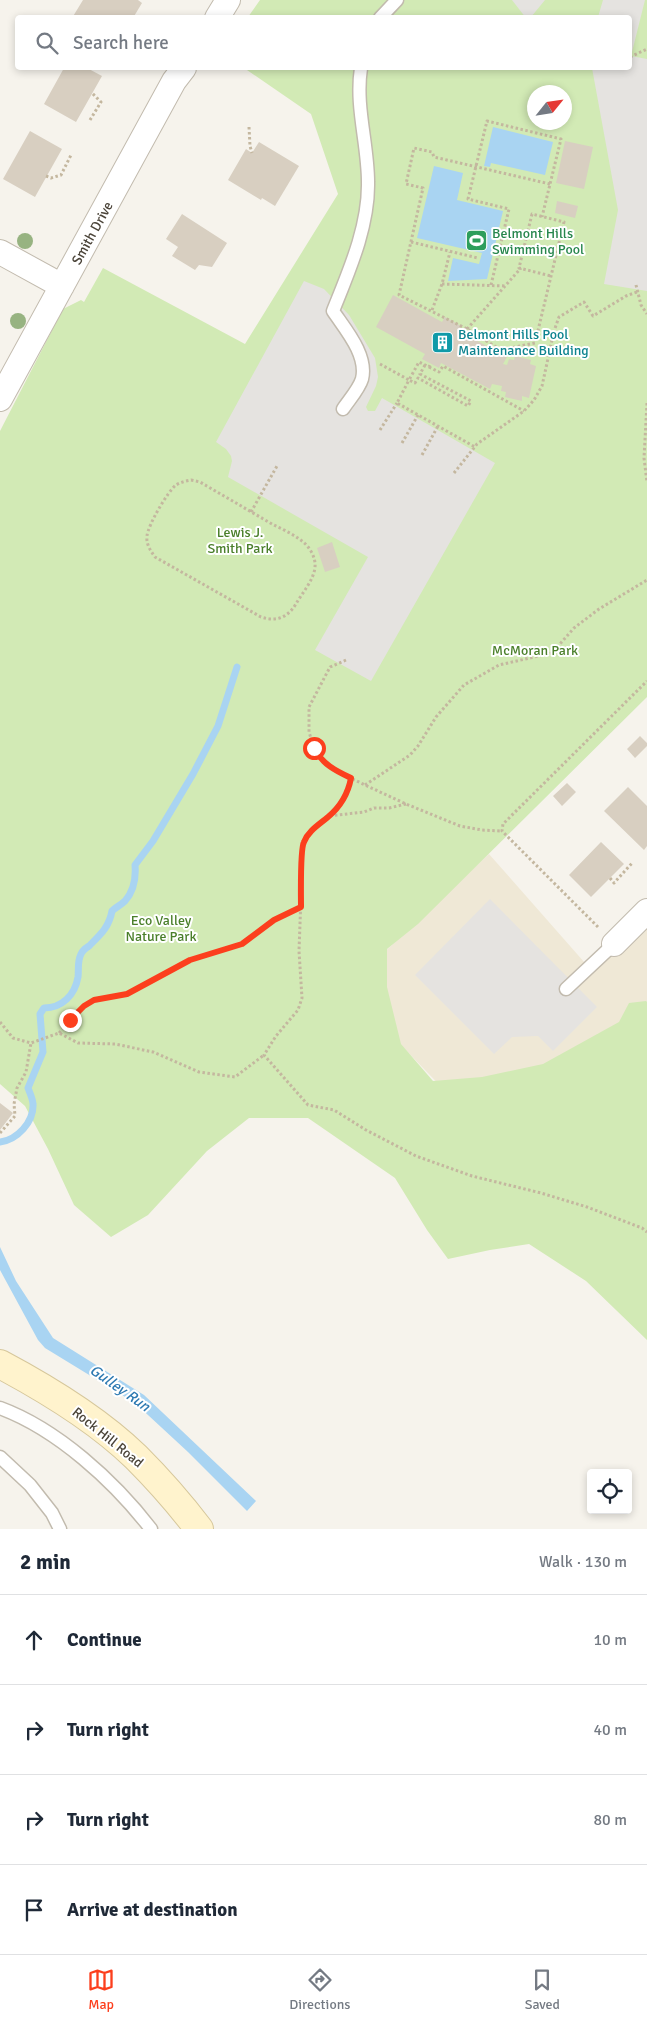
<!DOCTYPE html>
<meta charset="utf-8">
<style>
:root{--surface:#fff;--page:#f2f2f3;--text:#1f2937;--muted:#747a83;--line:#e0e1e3;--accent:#fc3f1d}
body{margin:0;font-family:Signika,sans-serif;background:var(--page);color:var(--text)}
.controls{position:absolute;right:15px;bottom:15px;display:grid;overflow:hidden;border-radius:5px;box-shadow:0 2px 8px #0003}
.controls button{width:45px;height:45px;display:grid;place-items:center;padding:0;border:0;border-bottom:1px solid var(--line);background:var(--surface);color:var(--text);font:25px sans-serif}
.compass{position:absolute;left:527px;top:85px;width:45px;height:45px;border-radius:50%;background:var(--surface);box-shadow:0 2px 8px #0003;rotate:60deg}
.stop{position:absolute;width:15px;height:15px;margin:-11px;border:4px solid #fc3f1d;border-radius:50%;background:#fff}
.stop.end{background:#fc3f1d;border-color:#fff;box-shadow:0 1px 5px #0008}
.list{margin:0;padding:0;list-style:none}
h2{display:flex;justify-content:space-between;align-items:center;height:65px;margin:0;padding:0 20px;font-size:21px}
h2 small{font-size:16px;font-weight:400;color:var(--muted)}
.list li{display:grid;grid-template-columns:32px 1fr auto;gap:15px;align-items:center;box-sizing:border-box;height:90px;padding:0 20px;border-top:1px solid var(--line)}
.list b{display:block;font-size:19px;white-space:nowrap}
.list em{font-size:16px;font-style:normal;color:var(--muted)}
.icon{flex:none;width:28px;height:28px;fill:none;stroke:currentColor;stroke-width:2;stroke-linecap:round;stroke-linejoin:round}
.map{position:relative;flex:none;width:647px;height:1529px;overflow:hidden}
.search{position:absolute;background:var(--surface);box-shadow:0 2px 8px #0003;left:15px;right:15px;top:15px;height:55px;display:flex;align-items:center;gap:12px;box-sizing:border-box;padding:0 18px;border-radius:5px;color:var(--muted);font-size:19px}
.sheet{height:425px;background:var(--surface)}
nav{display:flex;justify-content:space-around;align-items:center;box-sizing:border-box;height:70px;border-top:1px solid var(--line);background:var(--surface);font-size:14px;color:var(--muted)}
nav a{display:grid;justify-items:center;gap:2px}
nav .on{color:var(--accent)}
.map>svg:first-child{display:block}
</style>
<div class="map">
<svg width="647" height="1529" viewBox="0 0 647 1529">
<rect width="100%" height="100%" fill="#f6f3ec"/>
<path fill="#efe8d6" d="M489 854 592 971 647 920V1166L479 1126 346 988Z"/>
<path fill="#d2eab5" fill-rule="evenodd" d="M260 0H647V697L418 924 387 949V987L401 1044 433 1081 482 1077 543 1064 619 1022 629 1003 646 1001 647 1002V1340L586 1281 529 1244 490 1250 448 1259 427 1230 395 1178 308 1118H249L207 1151 148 1215 111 1237 74 1205 48 1149 25 1106 0 1084V431L63 309 81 300 84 302 103 268 245 344 338 194 311 114 244 68H630V18L248 17ZM534 92H564V122H534Z"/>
<path fill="#e5e3e0" d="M512 0H545L531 17 526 18Z
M603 0H645L631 56 647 59V291L604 284 618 210 592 68H630V18L598 17Z
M304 281 324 289 349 315 375 358 378 377 376 386 366 407 368 411H375L382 398 495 463 371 681 315 650 368 557 228 477 232 461 231 456 226 449 216 442Z
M490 899 597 1007 553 1051 538 1036 512 1037 494 1054 415 975Z"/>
<path fill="#a9d4f2" d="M493 127 553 142 545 175 491 163 490 167 484 166Z
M434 166 463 173 457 200 503 211 487 279 448 281 453 258 479 264 482 253 417 238Z
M0 1247 16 1281 53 1338 144 1395 256 1501 247 1511 188 1452 135 1403 45 1348 38 1340 0 1270Z"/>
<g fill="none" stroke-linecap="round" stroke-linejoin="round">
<path stroke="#a9d4f2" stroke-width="7" d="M0 1142C17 1140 34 1122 33 1104 33 1100 30 1093 28 1088L43 1052 40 1014 44 1008C62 1008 75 995 78 977 79 969 77 962 81 954 82 951 86 948 89 946 101 934 109 927 112 911 116 907 121 905 125 901 134 891 136 877 135 865L153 841 193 774 218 726 237 667"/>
</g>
<path fill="#d8cfc1" d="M83 0H138L142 3 133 18H72Z
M64 68H87L102 76 76 122 44 104Z
M30 131 62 149 35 197 3 179Z
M565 141 593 147 584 189 556 183Z
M259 142 299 166 275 206 262 198 261 200 228 180 246 149 252 153Z
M557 201 578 206 575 218 555 213Z
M182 214 227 243 212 267 199 265 195 270 172 256 178 247 166 239Z
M393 295 442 322 445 317 461 326 459 331 507 357 503 364 507 365 509 359 514 360 515 356 531 360 530 364 536 366 529 398 522 396V401L505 397 506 392 501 391 502 386 492 384 490 389 441 363 439 368 422 359 425 354 376 327Z
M332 542 340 567 325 572 317 548Z
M640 736 647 743V746L635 758 627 749Z
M567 783 576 792 562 806 553 796Z
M628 787 647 806V846L644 850 604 811Z
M601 842 624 864 591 897 569 875Z
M0 1103 13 1113 0 1130Z"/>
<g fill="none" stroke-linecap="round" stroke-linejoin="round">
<defs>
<path id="service" d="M380 18 397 0
M343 409C349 400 359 389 362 379 368 355 345 329 333 311 349 271 369 226 368 182 368 144 355 106 361 68
M566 989 614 944
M0 1408C57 1429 114 1481 151 1529
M0 1457 30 1485 52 1513 60 1529"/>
<path id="minor" d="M217 18 228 0
M0 252 62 286
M0 399 174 81 184 68
M614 944 647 911"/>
<path id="secondary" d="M0 1364C47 1389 97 1419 136 1457 158 1479 180 1504 199 1529"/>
</defs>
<use href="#service" stroke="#c2bbae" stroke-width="15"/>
<use href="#minor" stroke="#c2bbae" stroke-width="26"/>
<use href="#secondary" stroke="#d6c79b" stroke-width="30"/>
<path stroke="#c4b79f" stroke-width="3" stroke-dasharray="2.5 2.5" stroke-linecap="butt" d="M630 57 647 49
M90 120 101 102 92 93
M249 127 250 146 252 153
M46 176 51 178 61 175 71 155
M550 184 434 157 432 152 414 148 406 184 423 188 399 295 467 329 501 350 535 343 564 222 532 214 519 268 551 276
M411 242 478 258
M442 284 506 286
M491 285 509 209 468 199 487 121 561 139 542 217
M636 285 641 305 647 314
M432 310 442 284 450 252
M467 329 521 268
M380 364 409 380 397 403 475 447
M425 365 420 374 471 401 468 406 418 378 415 383 409 380 419 362 429 367 431 363
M429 367 439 372 443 366 524 411
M647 403 644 458 647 482
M380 430 397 403
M402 443 418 415
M422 455 438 426
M454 473 477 444 524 411 534 400 542 386 554 331 559 317 584 302 593 316 626 296 637 292
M191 480 200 482C224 496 248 510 272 524 282 529 293 534 302 541 310 547 316 558 315 567 314 580 302 593 296 604 287 618 276 622 261 617L155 557C150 550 146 544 147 536 148 525 168 491 176 485 181 482 186 481 191 480Z
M251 512 277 466
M346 660 330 667 309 707V732L314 748 322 760 334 770 365 785 406 804 460 826 482 830 502 831
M365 785 410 755 418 746 436 717 464 685 499 665 552 653 574 628 599 609 647 580
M406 804 389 808H374L364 812 329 816 317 825 303 843 299 951 302 998 298 1010 276 1036 264 1055 308 1105 334 1110 366 1130 416 1156 472 1176 541 1193 587 1207 642 1228 647 1232
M330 815C340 804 348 794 351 779
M610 878 614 883 633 862
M598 927 502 831 503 824 647 681
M0 1022 13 1038 31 1043 59 1033 78 1043 115 1044 153 1052 199 1072 235 1077 264 1055
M59 1033 84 1006 94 1000 127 994 190 960 242 944 274 920 301 907
M0 1133 15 1116 14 1104 17 1088 26 1072 31 1043"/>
<use href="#service" stroke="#fff" stroke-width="12"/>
<use href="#minor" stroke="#fff" stroke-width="24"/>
<use href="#secondary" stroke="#fff3cd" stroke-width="28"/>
</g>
<g fill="#97b381">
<circle cx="25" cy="241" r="8"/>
<circle cx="18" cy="321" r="8"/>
</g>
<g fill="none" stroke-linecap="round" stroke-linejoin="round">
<path stroke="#fc3f1d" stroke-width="6" d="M70 1020 84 1006 94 1000 127 994 190 960 242 944 274 920 301 907C301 895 300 849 304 842 308 831 320 824 328 817 340 807 348 794 351 778 336 771 322 764 314 748"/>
</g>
<defs>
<symbol id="stadium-square" viewBox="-11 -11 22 22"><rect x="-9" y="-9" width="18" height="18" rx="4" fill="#2e9e5b" stroke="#fff"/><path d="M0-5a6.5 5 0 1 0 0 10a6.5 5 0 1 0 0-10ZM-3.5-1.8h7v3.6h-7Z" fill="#fff"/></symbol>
<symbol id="building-square" viewBox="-11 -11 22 22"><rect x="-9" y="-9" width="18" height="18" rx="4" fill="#0f9aa8" stroke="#fff"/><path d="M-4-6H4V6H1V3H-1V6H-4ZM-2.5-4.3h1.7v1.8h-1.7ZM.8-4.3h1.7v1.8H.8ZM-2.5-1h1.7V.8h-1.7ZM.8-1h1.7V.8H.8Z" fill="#fff"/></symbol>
</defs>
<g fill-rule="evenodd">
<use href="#stadium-square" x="464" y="228" width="25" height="25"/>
<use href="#building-square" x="430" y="330" width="25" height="25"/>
</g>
<g text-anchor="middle" stroke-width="4" stroke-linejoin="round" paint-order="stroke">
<g font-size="14" fill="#4b4439" stroke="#fff">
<text transform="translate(92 233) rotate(-61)" y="5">Smith Drive</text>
<text transform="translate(108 1437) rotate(39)" y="5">Rock Hill Road</text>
</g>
<g font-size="14" fill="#27864d" stroke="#fff" text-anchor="start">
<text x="492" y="238">Belmont Hills<tspan x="492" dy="16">Swimming Pool</tspan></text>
</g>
<g font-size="14" fill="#0d838f" stroke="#fff" text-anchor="start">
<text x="458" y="339">Belmont Hills Pool<tspan x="458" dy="16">Maintenance Building</tspan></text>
</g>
<g font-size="14" fill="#4a7f2a" stroke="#fff">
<text x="240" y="537">Lewis J.<tspan x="240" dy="16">Smith Park</tspan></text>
<text x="535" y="655">McMoran Park</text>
<text x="161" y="925">Eco Valley<tspan x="161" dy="16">Nature Park</tspan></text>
</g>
<g font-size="15" font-style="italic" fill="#2e7ab2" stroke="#fff">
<text transform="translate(120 1388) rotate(35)" y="5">Gulley Run</text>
</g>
</g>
</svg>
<div class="controls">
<button><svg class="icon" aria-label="locate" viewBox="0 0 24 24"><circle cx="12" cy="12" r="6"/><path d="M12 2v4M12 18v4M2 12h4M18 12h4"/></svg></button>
</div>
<svg class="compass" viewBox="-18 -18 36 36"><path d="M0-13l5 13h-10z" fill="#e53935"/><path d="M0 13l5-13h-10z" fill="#747a83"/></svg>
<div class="stop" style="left:314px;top:748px"></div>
<div class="stop end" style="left:70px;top:1020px"></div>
<div class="search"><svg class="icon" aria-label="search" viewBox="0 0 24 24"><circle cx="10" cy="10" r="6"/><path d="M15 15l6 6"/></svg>Search here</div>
</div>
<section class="sheet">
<h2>2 min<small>Walk · 130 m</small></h2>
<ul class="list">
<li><svg class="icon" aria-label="ahead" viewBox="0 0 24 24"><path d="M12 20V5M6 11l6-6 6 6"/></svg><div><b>Continue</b></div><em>10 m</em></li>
<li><svg class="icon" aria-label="right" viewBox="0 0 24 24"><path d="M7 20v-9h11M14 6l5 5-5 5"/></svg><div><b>Turn right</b></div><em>40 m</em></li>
<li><svg class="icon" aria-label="right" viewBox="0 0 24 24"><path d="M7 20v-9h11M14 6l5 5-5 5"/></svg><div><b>Turn right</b></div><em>80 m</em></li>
<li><svg class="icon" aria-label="arrive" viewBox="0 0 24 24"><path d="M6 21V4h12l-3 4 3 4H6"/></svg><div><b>Arrive at destination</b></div></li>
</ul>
</section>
<nav>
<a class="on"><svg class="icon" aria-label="map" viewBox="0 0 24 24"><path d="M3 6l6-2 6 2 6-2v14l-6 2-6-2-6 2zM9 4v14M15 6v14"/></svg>Map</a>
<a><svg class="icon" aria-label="directions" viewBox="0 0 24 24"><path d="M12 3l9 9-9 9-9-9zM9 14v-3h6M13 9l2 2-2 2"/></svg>Directions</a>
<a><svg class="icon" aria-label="saved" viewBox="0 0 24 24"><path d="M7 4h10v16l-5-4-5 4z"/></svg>Saved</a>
</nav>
